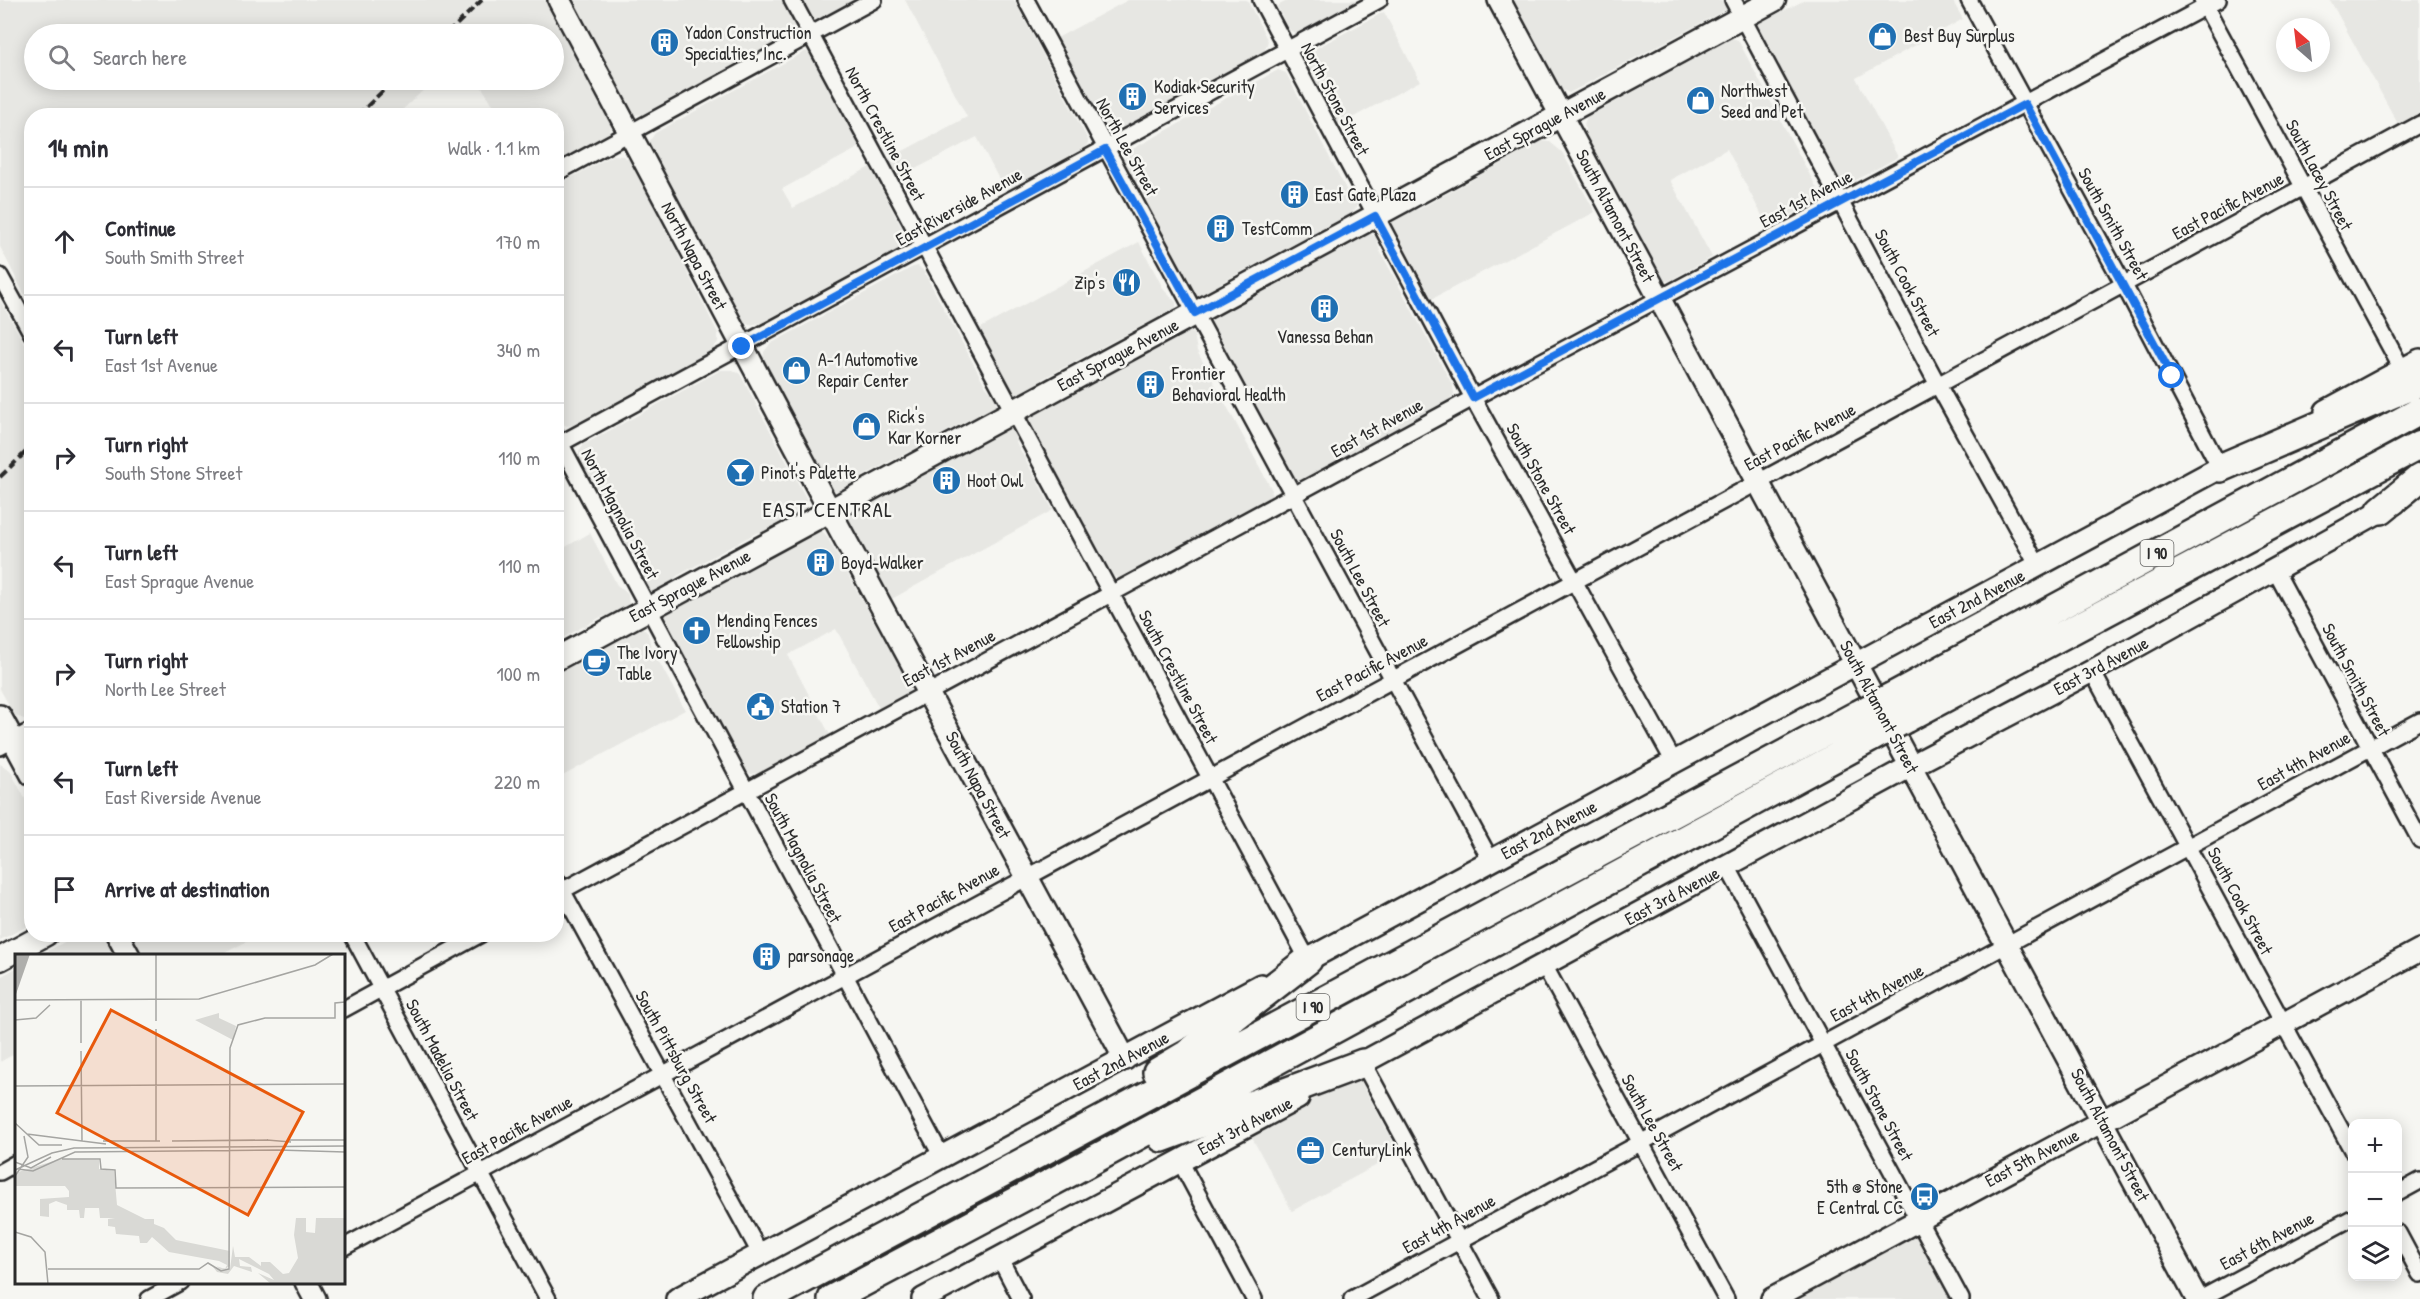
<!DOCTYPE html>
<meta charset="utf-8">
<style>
:root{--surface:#fff;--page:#f7f7f7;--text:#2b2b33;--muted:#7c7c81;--line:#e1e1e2}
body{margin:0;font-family:"Patrick Hand",sans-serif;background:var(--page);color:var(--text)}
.controls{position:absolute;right:18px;bottom:18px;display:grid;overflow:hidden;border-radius:12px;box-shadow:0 3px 15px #0003}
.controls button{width:54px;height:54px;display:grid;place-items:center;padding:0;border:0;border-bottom:2px solid var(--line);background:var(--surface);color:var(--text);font:30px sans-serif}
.compass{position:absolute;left:2276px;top:18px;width:54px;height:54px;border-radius:50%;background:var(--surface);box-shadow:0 3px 15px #0003;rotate:332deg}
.stop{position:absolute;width:18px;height:18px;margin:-14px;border:4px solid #1a73e8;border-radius:50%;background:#fff}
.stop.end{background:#1a73e8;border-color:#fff;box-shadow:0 2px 6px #0008}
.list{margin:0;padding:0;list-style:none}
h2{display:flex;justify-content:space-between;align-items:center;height:78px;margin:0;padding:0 24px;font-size:26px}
h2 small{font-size:20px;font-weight:400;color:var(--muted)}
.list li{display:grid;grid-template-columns:39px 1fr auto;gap:18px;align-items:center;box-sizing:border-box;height:108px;padding:0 24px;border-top:2px solid var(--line)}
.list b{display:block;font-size:22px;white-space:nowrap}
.list p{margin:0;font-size:20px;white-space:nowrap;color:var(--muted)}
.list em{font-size:20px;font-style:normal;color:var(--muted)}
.icon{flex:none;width:33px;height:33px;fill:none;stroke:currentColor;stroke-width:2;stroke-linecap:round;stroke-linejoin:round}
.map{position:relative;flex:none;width:2420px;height:1299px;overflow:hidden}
.search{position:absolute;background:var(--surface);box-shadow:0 3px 15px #0003;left:24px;top:24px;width:540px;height:66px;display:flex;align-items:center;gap:15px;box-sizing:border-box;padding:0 21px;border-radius:33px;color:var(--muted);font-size:22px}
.panel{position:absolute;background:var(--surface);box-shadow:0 3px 15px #0003;left:24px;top:108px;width:540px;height:834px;border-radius:24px}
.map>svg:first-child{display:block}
</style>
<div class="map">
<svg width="2420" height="1299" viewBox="0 0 2420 1299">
<rect width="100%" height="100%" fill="#f6f6f2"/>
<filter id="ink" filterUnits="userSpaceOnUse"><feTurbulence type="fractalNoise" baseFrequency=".0167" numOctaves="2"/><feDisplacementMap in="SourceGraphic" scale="12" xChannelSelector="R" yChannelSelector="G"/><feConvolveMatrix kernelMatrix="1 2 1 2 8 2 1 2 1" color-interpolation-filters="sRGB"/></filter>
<g filter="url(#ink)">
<path fill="#e7e7e3" d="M0 0H545L610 123 611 129 607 135 557 162 556 116 500 115 477 80H554V34H34V80H434L397 115 32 116 31 307 0 247Z
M568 0H782L795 26 794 33 646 114 634 115 626 107Z
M801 0H856L818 20 810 17Z
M905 0H1014L1088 140V144L1084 148 1005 191 977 137 896 179 886 160 967 117Z
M1128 0H1247L1268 41 1264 52 1113 133 1105 130 1057 38Z
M1289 0H1359L1297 34 1289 30 1277 6Z
M1506 0H1744L1569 93 1554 86Z
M1805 0H1952L1963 19 1856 78 1898 157 1847 185 1840 184 1764 43 1756 31 1757 24Z
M2330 0H2420V113L2398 124Z
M1384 12 1420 81 1339 125 1305 63 1307 53Z
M1732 38 1738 40 1820 194 1819 200 1768 227 1727 149 1670 180 1712 257 1669 281H1661L1655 278 1586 134 1584 124 1587 117 1593 112H1597Z
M806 51 811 55 860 147 782 189 793 208 870 167 908 240 904 246 761 323 749 325 739 318 649 153V142L655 133Z
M1278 70 1286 73 1347 191 1357 201V207L1350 215 1222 282 1215 290 1202 297H1194L1189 291 1187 279 1124 160 1127 152Z
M1542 141 1550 142 1562 152 1595 212 1432 299 1400 241 1390 230 1391 223 1395 217 1406 211 1419 209Z
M613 155 623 156 631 161 718 333V342L712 350 573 425 567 426 561 423 556 415 557 185Z
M1363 234H1371L1376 237 1380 251 1453 386 1454 394 1449 400 1299 481 1294 478 1219 339 1207 326V320L1211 314 1224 308 1235 306 1346 246Z
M1139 242 1164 290 1176 302V307L1172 313 1161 320 1147 323 1042 379 1034 388 1023 394 1015 395 1010 391 979 329Z
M918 266 923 270 986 387 996 398V405L992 411 980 417 968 420 863 476 854 485 841 492 834 491 829 487 763 361 764 352 770 344 913 267Z
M0 300 24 343 31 336 32 718 24 719 16 716 12 711 0 689Z
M1188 330 1194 334 1197 351 1272 490 1271 496 1119 578 1113 576 1035 433 1028 426 1027 419 1029 413 1034 410 1043 409 1159 347 1168 338 1181 331Z
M721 370H733L740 374 807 500V507L804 512 770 531 756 533 677 576 669 585 654 592H647L641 584 638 571 579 458V451L583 445Z
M1002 427 1009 428 1014 434 1017 444 1053 510 888 601 847 519V514L886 490 896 489 991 437Z
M814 530 823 532 826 535 911 688 908 692 879 708 836 629 788 655 830 735 759 773 751 774 746 771 672 633 664 627 661 614 677 603 689 601 792 545 801 536Z
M590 533 617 585 628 594 629 604 624 610 614 615 601 617 557 641V552Z
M640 626 648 633 651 647 685 710 557 779V672L614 641 622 633Z
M0 764 10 770 31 810 32 924 0 940Z
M72 935H104L115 955H40L68 940Z
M128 935H259L219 956 139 955Z
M16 968V1053L0 1062V977Z
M1351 1079 1361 1082 1399 1153 1292 1211 1250 1134Z
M1916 1233 1951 1299H1793Z"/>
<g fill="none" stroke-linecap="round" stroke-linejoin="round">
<defs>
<path id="street" d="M792 0 1308 960
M1026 0 1491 861
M1261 0 1473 398 1674 762
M1733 0 1938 385 2038 566
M1969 0 2124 285 2220 468
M2202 0 2402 369
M556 173 874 0
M0 276 32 334
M557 437 942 1157
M556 446 1379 0
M2275 570 2420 840
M2092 671 2352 1150
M0 747 32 730
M1727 866 1961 1299
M556 879 761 1255
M556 894 1473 398 2218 0
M352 934 548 1299
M1544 965 1726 1299
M344 1009 481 934
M1363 1063 1491 1299
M1180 1161 1254 1299
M0 1172 16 1163
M2398 1193 2420 1181
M2398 1233 2420 1274
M344 1247 2420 124
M999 1257 1021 1299
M149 1299 180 1282
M1352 1299 2420 721
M2200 1299 2352 1218"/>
<path id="secondary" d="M559 0 830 511 1125 1059
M1499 0 2197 1299
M2326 411 2420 360
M0 716 32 775
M117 934 129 956
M1296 966 2232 461
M1349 1070 1911 766 2092 671 2395 503
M306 1282 315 1299
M677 1299 1261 985
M923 1299 1298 1098
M1772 1299 2420 950"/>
<path id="primary" d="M556 659 1774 0
M0 959 46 934"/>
<path id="highway" d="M2220 468 2420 382
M2381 510 2420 478
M1893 696 2420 411
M1905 719 2420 445
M1157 1072 1187 1054 1308 960
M1162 1138 1363 1063
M767 1299 1859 714
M832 1299 1071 1172 1871 738"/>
</defs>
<use href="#street" stroke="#2b2b2b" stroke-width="20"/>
<use href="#secondary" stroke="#2b2b2b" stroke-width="26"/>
<use href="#primary" stroke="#2b2b2b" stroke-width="27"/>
<use href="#highway" stroke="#2b2b2b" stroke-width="32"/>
<use href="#street" stroke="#f6f6f2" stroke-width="15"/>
<use href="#secondary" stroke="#f6f6f2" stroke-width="21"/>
<use href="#primary" stroke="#f6f6f2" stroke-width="22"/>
<use href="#highway" stroke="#f6f6f2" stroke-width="27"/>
<path stroke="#2b2b2b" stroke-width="4" stroke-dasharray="9 4.5" stroke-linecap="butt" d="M447 34 482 0
M357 116 394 80
M0 477 32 446"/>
<defs>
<path id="highway-bridge" d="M1859 714 1893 696
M1871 738 1905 719"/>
</defs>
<use href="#highway-bridge" stroke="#2b2b2b" stroke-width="32" stroke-linecap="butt"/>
<use href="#highway-bridge" stroke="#f6f6f2" stroke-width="27"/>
</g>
</g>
<g fill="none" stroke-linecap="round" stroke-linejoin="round" filter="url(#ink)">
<path stroke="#1a73e8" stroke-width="8" d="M742 347 1105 150 1195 313 1375 216 1473 398 2025 104 2172 376"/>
</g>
<defs>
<symbol id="shop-disc" viewBox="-11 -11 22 22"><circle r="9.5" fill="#1f6fb2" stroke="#f6f6f2"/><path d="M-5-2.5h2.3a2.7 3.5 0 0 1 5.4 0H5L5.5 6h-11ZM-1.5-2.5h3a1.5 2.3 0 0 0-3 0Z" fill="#fff"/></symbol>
<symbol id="building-disc" viewBox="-11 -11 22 22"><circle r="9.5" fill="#1f6fb2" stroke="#f6f6f2"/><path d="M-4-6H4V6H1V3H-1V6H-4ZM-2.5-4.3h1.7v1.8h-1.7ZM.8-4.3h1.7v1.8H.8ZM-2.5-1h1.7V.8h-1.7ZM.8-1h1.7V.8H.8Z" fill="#fff"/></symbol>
<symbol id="restaurant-disc" viewBox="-11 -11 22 22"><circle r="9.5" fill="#1f6fb2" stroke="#f6f6f2"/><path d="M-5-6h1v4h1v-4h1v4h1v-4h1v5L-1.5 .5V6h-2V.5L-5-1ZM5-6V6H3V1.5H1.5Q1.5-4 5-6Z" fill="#fff"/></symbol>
<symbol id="bar-disc" viewBox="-11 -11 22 22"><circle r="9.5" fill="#1f6fb2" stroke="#f6f6f2"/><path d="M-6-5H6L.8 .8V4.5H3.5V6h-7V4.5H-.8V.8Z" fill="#fff"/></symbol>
<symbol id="church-disc" viewBox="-11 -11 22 22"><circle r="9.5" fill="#1f6fb2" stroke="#f6f6f2"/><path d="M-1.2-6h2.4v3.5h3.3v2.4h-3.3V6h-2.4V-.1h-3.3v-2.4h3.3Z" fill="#fff"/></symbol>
<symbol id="cafe-disc" viewBox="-11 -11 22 22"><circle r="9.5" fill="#1f6fb2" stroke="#f6f6f2"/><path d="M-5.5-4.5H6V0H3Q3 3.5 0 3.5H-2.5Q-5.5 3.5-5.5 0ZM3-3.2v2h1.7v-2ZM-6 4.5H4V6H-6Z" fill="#fff"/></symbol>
<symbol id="civic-disc" viewBox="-11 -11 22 22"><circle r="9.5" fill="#1f6fb2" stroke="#f6f6f2"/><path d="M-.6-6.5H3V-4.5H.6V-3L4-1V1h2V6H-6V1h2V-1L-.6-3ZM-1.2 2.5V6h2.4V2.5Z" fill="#fff"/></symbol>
<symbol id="office-disc" viewBox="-11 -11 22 22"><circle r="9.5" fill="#1f6fb2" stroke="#f6f6f2"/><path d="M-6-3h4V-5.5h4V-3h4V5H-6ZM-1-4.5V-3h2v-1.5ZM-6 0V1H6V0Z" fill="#fff"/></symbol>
<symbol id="bus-disc" viewBox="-11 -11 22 22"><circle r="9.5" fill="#1f6fb2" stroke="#f6f6f2"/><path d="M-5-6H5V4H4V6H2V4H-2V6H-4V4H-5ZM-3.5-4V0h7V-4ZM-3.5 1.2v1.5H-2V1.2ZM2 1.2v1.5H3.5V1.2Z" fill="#fff"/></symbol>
</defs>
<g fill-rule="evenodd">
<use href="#shop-disc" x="1866" y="20" width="33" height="33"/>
<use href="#building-disc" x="648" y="26" width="33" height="33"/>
<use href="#building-disc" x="1116" y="80" width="33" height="33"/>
<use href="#shop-disc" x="1684" y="84" width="33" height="33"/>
<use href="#building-disc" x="1278" y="178" width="33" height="33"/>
<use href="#building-disc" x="1204" y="212" width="33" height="33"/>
<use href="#restaurant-disc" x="1110" y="266" width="33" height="33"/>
<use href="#building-disc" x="1308" y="292" width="33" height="33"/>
<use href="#shop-disc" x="780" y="354" width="33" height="33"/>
<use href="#building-disc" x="1134" y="368" width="33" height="33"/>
<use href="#shop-disc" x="850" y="410" width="33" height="33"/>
<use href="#bar-disc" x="724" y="456" width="33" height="33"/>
<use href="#building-disc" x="930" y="464" width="33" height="33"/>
<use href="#building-disc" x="804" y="546" width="33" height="33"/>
<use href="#church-disc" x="680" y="614" width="33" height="33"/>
<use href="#cafe-disc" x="580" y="646" width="33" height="33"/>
<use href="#civic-disc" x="744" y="690" width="33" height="33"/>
<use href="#building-disc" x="750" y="940" width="33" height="33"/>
<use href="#office-disc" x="1294" y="1134" width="33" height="33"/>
<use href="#bus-disc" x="1908" y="1180" width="33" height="33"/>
</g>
<g text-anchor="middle" stroke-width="5" stroke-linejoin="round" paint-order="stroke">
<g fill="#f6f6f2" stroke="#686867" stroke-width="1.5">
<rect x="2140.5" y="540" width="33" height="26" rx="4.5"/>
<rect x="1296.5" y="994" width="33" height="26" rx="4.5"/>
</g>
<g font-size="16" font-weight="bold" fill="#2b2b2b">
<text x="2157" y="559">I 90</text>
<text x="1313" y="1013">I 90</text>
</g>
<g font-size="18" fill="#2b2b2b" stroke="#f6f6f2" text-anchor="start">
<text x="685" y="39">Yadon Construction<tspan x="685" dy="21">Specialties, Inc.</tspan></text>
<text x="1904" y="42">Best Buy Surplus</text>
<text x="1154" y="93">Kodiak Security<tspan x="1154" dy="21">Services</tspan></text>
<text x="1721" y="97">Northwest<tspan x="1721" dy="21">Seed and Pet</tspan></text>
<text x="1315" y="201">East Gate Plaza</text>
<text x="1242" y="235">TestComm</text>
<text x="1105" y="289" text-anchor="end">Zip's</text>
<text x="1325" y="343" text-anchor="middle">Vanessa Behan</text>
<text x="818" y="366">A-1 Automotive<tspan x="818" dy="21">Repair Center</tspan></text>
<text x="1172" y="380">Frontier<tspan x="1172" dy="21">Behavioral Health</tspan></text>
<text x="888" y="423">Rick's<tspan x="888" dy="21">Kar Korner</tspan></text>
<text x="761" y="479">Pinot's Palette</text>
<text x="967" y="487">Hoot Owl</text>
<text x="841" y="569">Boyd-Walker</text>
<text x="717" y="627">Mending Fences<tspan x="717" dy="21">Fellowship</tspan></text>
<text x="617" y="659">The Ivory<tspan x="617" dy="21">Table</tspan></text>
<text x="781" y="713">Station 7</text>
<text x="788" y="962">parsonage</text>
<text x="1332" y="1156">CenturyLink</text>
<text x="1903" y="1193" text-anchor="end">5th @ Stone<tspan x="1903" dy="21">E Central CC</tspan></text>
</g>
<g font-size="18" fill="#2b2b2b" stroke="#f6f6f2">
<text transform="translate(1335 99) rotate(62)" y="6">North Stone Street</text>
<text transform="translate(1545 124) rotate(-28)" y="6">East Sprague Avenue</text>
<text transform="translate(885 134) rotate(62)" y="6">North Crestline Street</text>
<text transform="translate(1127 147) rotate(61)" y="6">North Lee Street</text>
<text transform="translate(2319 175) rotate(62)" y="6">South Lacey Street</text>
<text transform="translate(1806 199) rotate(-28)" y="6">East 1st Avenue</text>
<text transform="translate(2228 206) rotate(-28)" y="6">East Pacific Avenue</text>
<text transform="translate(959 207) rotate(-29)" y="6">East Riverside Avenue</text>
<text transform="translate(1615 216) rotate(62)" y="6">South Altamont Street</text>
<text transform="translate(2113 224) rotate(61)" y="6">South Smith Street</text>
<text transform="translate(694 256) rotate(62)" y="6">North Napa Street</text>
<text transform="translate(1907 283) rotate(62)" y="6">South Cook Street</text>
<text transform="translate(1118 355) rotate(-28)" y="6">East Sprague Avenue</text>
<text transform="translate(1377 428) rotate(-29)" y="6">East 1st Avenue</text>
<text transform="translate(1800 437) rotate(-28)" y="6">East Pacific Avenue</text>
<text transform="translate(1541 479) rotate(61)" y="6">South Stone Street</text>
<text transform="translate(620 514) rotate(62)" y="6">North Magnolia Street</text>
<text transform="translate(1360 578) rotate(62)" y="6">South Lee Street</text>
<text transform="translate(690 586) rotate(-28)" y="6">East Sprague Avenue</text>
<text transform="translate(1977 599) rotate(-28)" y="6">East 2nd Avenue</text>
<text transform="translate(949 658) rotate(-28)" y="6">East 1st Avenue</text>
<text transform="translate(2101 666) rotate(-28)" y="6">East 3rd Avenue</text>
<text transform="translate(1372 668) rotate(-28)" y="6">East Pacific Avenue</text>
<text transform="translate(1178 677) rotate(62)" y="6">South Crestline Street</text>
<text transform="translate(2356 680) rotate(62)" y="6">South Smith Street</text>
<text transform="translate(1879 707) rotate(62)" y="6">South Altamont Street</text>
<text transform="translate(2304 761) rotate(-29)" y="6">East 4th Avenue</text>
<text transform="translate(978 785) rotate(62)" y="6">South Napa Street</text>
<text transform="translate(1549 830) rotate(-28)" y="6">East 2nd Avenue</text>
<text transform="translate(803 858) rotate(62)" y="6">South Magnolia Street</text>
<text transform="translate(1672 896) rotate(-28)" y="6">East 3rd Avenue</text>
<text transform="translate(944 898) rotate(-29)" y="6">East Pacific Avenue</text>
<text transform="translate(2240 901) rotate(62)" y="6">South Cook Street</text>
<text transform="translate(1877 993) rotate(-28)" y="6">East 4th Avenue</text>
<text transform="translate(676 1057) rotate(61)" y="6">South Pittsburg Street</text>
<text transform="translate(442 1060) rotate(62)" y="6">South Madelia Street</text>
<text transform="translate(1121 1061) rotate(-28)" y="6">East 2nd Avenue</text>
<text transform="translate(1879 1105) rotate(62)" y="6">South Stone Street</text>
<text transform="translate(1652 1123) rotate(61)" y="6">South Lee Street</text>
<text transform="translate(1245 1126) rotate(-28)" y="6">East 3rd Avenue</text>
<text transform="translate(517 1130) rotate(-29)" y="6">East Pacific Avenue</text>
<text transform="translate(2110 1135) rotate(62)" y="6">South Altamont Street</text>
<text transform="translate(2032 1158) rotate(-28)" y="6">East 5th Avenue</text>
<text transform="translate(1449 1224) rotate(-29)" y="6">East 4th Avenue</text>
<text transform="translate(2267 1241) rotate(-28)" y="6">East 6th Avenue</text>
</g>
<g font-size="21" letter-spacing="1.5" fill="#2b2b2b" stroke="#f6f6f2">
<text x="828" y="517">EAST CENTRAL</text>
</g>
</g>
<g transform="translate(15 954)">
<rect width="330" height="330" fill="#f6f6f2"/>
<path d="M204 59V64L221 72 218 86 180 66ZM45 205 84 206V215L99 217 102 251 130 265H139V270L149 274 161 286 215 297V312L208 316 201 312 210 315 212 311 204 307 154 298 137 283 132 289H125L124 282 101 280 100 273 93 272V265L100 264H85L84 254H70L69 264H65L64 256H52V251L41 247 34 250V263L25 262V245L54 243V237L50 232H0V219ZM281 264H291V278L300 279 301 264H330V330H256L243 319 259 326 254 320 224 305 225 312 236 313 237 318 219 312 213 320 202 318 198 313 215 315 218 292 220 303H234L246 312V308H255L268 320 274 319 283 304 279 281Z" fill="#d9d9d5"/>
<path d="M0 0H15L0 43Z" fill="#aeaeab"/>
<path fill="none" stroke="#a5a5a2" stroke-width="1.5" d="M0 46 184 45 300 11 318 0M0 66 21 64 35 51M141 67V0M66 89V46M66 97 67 187M141 131V187M141 131V75M0 132 330 130M0 169 24 191H47M0 177V201M12 180 67 187M252 186 276 188M274 186H330M67 187 91 190M88 187H145M157 187 253 186M263 196 330 198M47 205H85L86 215 100 216 101 234 330 233M0 208 16 214 36 203M3 215 18 217 60 198 263 196M0 216 37 199 59 194 330 192M0 222 13 203 9 182M0 278 16 283 30 298 33 330M33 315H184L193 309 206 317 214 315 215 94 223 71 250 64H320V49L330 48"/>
<path fill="#e8590c" fill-opacity="0.15" stroke="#e8590c" stroke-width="3" d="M96 56 288 158 233 261 42 159Z"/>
<rect width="330" height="330" fill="none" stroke="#2b2b2b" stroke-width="3"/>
</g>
</svg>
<div class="controls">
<button>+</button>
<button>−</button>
<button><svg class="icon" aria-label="layers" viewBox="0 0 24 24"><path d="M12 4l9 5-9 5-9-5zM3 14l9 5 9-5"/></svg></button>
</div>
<svg class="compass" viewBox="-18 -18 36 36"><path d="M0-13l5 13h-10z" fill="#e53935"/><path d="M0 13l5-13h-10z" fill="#7c7c81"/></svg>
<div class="stop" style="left:2172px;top:376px"></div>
<div class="stop end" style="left:742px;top:347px"></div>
<div class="search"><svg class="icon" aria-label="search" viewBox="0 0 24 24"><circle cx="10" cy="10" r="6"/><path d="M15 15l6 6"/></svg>Search here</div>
<section class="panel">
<h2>14 min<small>Walk · 1.1 km</small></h2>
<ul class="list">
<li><svg class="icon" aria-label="ahead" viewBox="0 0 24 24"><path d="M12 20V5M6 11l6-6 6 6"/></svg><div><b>Continue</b><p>South Smith Street</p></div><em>170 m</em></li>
<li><svg class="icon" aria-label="left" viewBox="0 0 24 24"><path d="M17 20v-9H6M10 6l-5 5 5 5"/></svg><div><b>Turn left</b><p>East 1st Avenue</p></div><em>340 m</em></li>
<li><svg class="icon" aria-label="right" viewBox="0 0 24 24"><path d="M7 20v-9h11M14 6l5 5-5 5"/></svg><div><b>Turn right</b><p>South Stone Street</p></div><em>110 m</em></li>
<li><svg class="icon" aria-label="left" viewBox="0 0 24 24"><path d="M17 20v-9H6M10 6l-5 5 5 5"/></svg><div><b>Turn left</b><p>East Sprague Avenue</p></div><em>110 m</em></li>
<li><svg class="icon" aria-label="right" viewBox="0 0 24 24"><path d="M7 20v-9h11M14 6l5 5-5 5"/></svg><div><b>Turn right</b><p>North Lee Street</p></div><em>100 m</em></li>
<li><svg class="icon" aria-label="left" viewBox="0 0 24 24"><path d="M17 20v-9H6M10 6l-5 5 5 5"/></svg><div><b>Turn left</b><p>East Riverside Avenue</p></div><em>220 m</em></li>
<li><svg class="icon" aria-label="arrive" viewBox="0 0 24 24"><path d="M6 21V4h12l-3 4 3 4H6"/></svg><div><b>Arrive at destination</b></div></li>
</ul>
</section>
</div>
